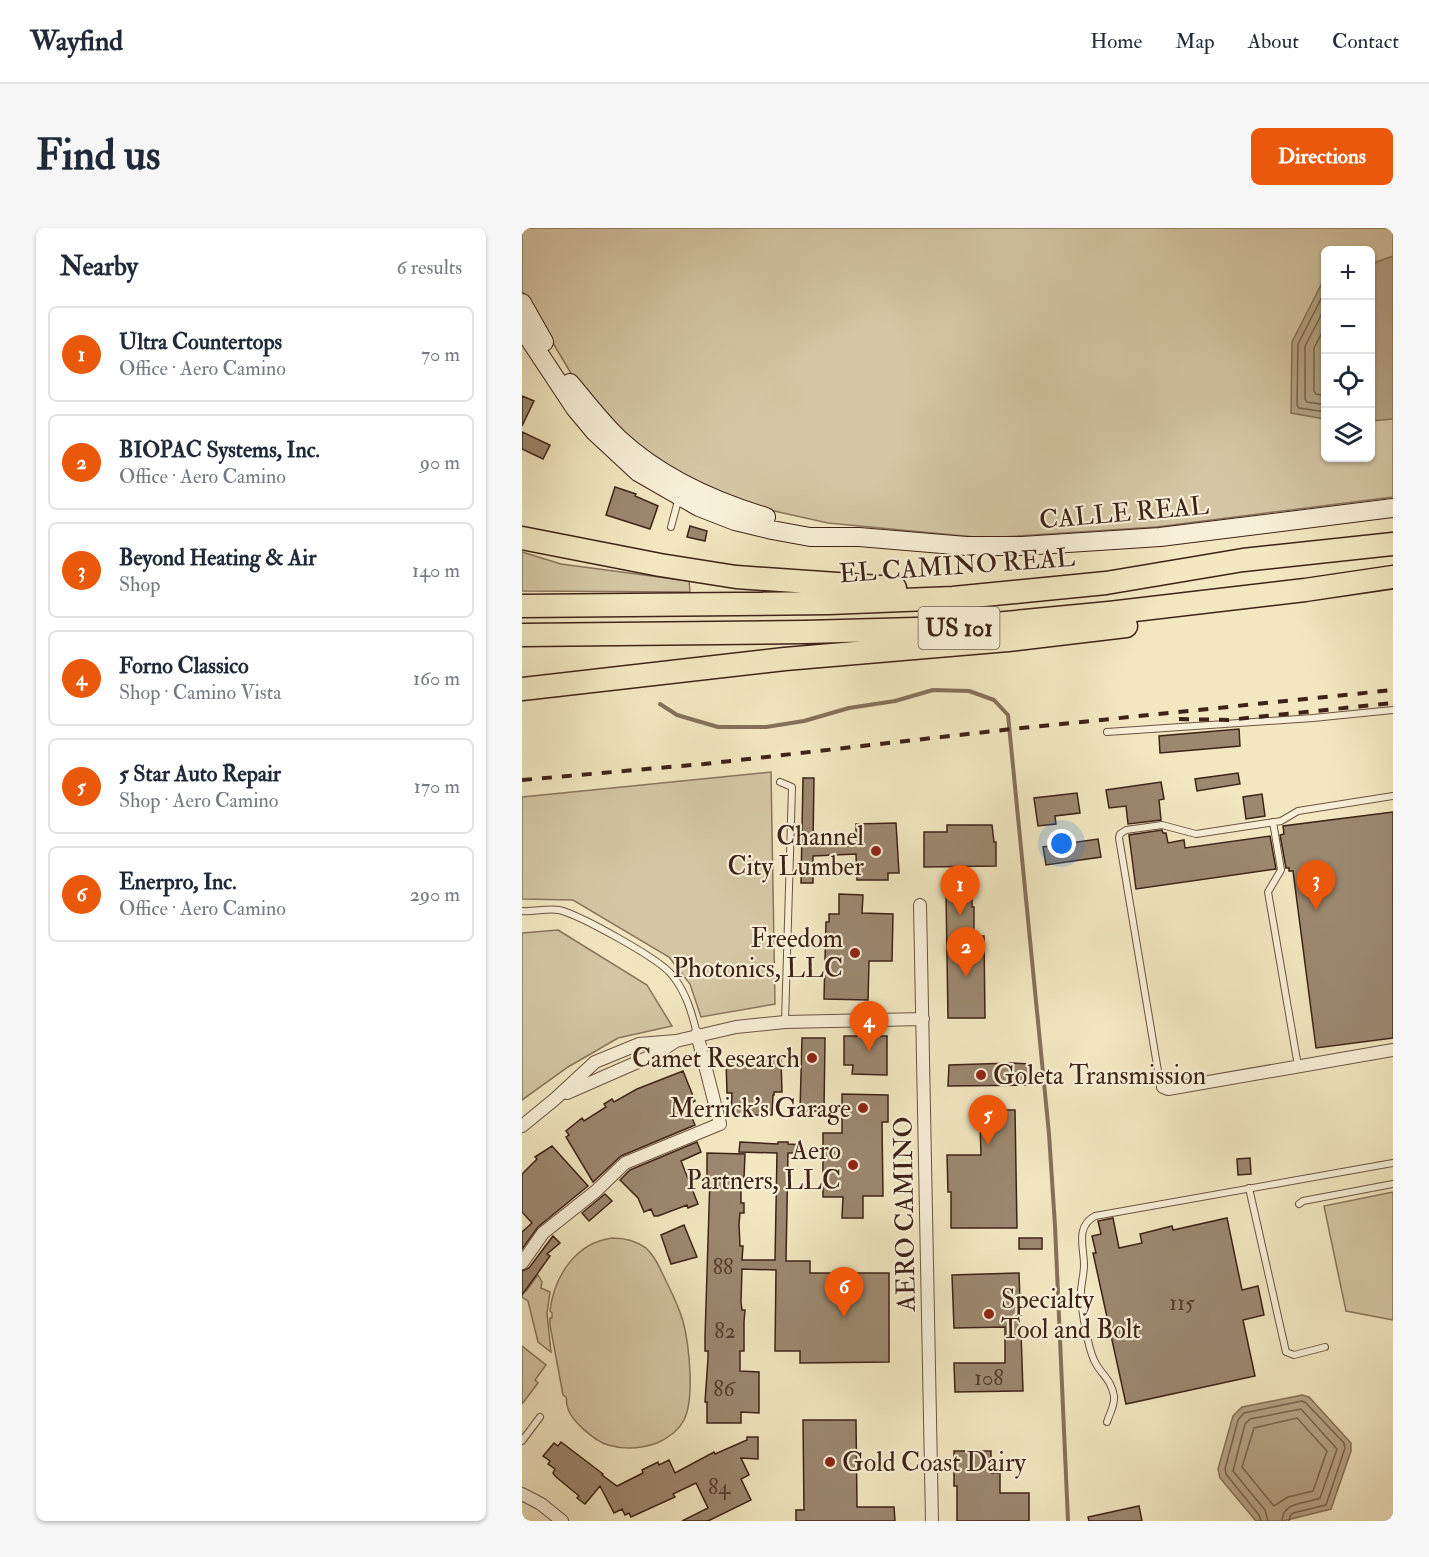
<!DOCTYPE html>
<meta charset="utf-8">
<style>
:root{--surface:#fff;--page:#f6f6f7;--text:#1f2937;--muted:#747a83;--line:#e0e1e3;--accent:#ea580c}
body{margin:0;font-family:"IM FELL Double Pica",serif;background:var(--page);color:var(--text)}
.controls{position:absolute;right:18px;top:18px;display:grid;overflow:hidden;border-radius:9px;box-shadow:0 2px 4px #0004}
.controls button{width:54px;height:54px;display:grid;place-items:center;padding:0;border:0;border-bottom:2px solid var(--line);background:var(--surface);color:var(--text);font:30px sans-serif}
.you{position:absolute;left:540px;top:616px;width:21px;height:21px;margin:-15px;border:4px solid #fff;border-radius:50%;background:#1a73e8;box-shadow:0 0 0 9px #1a73e833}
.badge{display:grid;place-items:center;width:39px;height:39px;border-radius:50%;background:var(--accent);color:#fff;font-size:20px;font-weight:700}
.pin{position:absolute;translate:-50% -50px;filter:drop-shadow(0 2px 3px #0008)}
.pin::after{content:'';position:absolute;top:32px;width:21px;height:18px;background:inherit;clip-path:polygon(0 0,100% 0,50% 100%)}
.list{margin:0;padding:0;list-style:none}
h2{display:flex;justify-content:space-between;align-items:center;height:78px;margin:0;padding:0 24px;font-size:26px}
h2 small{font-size:20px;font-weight:400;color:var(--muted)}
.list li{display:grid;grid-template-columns:39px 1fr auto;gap:18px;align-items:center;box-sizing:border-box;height:96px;margin:0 12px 12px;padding:0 12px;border:2px solid var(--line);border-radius:9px}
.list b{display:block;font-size:22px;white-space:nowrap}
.list p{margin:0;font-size:20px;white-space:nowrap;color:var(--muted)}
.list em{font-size:20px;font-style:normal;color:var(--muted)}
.icon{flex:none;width:33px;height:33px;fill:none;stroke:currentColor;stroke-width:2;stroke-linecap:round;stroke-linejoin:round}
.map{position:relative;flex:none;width:871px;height:1293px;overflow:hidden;border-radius:9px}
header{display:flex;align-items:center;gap:36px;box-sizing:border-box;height:84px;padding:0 30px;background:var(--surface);border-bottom:2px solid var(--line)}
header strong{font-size:28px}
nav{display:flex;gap:33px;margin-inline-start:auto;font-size:21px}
.intro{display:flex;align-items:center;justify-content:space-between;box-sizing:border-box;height:144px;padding:0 36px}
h1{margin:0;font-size:42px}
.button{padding:15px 27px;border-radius:9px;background:var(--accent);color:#fff;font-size:21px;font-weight:700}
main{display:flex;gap:36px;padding:0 36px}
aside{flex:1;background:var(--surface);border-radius:9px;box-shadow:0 2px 4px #0004}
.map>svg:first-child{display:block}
</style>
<header>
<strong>Wayfind</strong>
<nav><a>Home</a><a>Map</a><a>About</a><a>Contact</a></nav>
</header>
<div class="intro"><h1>Find us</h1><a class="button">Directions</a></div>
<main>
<aside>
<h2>Nearby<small>6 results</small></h2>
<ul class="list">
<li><span class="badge">1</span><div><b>Ultra Countertops</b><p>Office · Aero Camino</p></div><em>70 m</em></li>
<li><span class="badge">2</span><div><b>BIOPAC Systems, Inc.</b><p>Office · Aero Camino</p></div><em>90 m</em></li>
<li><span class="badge">3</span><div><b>Beyond Heating &amp; Air</b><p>Shop</p></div><em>140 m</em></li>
<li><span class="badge">4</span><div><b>Forno Classico</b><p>Shop · Camino Vista</p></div><em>160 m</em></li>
<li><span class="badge">5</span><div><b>5 Star Auto Repair</b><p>Shop · Aero Camino</p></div><em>170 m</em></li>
<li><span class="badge">6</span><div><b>Enerpro, Inc.</b><p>Office · Aero Camino</p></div><em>290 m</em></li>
</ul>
</aside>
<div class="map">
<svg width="871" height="1293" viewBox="0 0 871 1293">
<rect width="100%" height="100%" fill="#f2e7c1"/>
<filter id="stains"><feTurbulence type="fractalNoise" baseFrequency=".00333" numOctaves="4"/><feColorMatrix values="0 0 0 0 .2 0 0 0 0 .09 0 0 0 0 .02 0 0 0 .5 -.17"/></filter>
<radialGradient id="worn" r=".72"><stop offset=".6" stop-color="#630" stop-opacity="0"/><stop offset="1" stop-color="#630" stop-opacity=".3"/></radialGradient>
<path fill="#d4c6a4" stroke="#8a745e" stroke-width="1.5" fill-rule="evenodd" d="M0 0H871V269L634 299 463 310 306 295 243 281 156 247 104 209 50 147 0 63ZM804 22H848V230H804Z
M0 324 39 336 167 353 168 364 0 363Z
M249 544 253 776 179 789 168 756 147 729 51 672 0 671V569Z
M36 702 125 757 150 798 96 810 46 839 0 872V705Z
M871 964V1092L824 1083 802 978Z
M90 1010C102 1010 113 1012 124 1020 134 1029 139 1043 145 1055 151 1067 157 1080 161 1093 167 1116 173 1170 162 1192 157 1202 146 1210 135 1215 118 1221 103 1222 86 1217 73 1213 47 1192 45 1177 44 1174 45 1171 44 1169L41 1167 28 1097V1090H30V1085L28 1083C32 1049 53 1015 90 1010Z
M16 1047 20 1054 19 1060 28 1064 25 1085 29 1124 16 1114 6 1073 0 1069V1061L4 1063Z
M0 1118 24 1137 13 1152 16 1155 0 1176Z"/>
<path fill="#b5a487" stroke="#86705a" stroke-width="1.5" d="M871 28V191L849 193V36Z
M803 52H804L803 191 769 185 770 114 801 53Z
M780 1167 787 1169 829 1215V1223L809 1281 761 1293H734L698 1250 696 1241 711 1188 720 1179Z"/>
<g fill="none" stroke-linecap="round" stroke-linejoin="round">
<path stroke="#7a634f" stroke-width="1.5" d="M804 61 776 116 775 177 777 180 804 184
M804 78 783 118V171L785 174 804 177
M804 97 792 120V163L794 166 804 168
M775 1190 805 1223 791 1263 766 1269 752 1278 720 1239 732 1200Z
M739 1293 737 1287 704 1246 703 1241 716 1192 722 1185 780 1173 784 1175 822 1215 823 1220 804 1277 771 1285 768 1288 767 1293
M746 1293 743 1282 711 1243 723 1196 728 1191 779 1181 815 1221 798 1270C784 1276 761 1273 760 1293"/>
<path stroke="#86705a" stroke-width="4" d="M138 476 155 487 196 499H244L282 493 327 480 373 473 411 462 447 463 472 472 486 487 527 906 533 998 546 1293"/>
</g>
<path fill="#9c886f" stroke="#3f2217" stroke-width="1.5" d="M0 168 12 173 0 198Z
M0 204 28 217 21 231 0 221Z
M93 259 114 266 113 268 136 278 128 301 84 287Z
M168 298 185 303 183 313 165 309Z
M717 501 718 518 638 525 637 508Z
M716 545 718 556 675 563 673 551Z
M281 550H292L291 616 334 614V596L374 595 377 645H366V652H335L334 626 291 628V655H279Z
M639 554 642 571 637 572 639 592 606 596 604 578 587 580 584 562Z
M555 565 558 585 533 588 534 596 516 598 512 570Z
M740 566 743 588 724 591 721 569Z
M871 584V810L794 820 771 643H767V640H764L758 607 762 606 761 598Z
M425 597H470L472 614H474V638L402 639V604H425Z
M640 602 641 605H644L646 615 662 612 663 620 748 608 754 641 614 661 607 607Z
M576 611 579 629 524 637 521 619Z
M447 665 450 667V679H452V708H462L463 790H426L424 666Z
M317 666 341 667 340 685 371 686 370 733H347L346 772 302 771 304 694H307V686H317Z
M322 808H365V847L330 846 331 837H322Z
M280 810H303L302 883H278Z
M211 829H252V831H259L260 864H252V867H251L250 887H209L210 865H205L204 832H211Z
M490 835 508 836 507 857 426 858 427 837Z
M161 843 173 873 165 877 173 897 99 928 71 954 44 909 47 907 44 903 60 890 62 893 84 879 82 876 90 871 92 874 115 861Z
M320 866 366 867V894H360L361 968H341V990H320L321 969H301V905H320Z
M480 882H493L495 1000H429V964H426L425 927H459L458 896H480Z
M175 914 179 924 159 933 176 976 166 980 165 977 136 988H132L129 981 122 984 116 970 98 952 108 942Z
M218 914 256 916V914H266V916L281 917 280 925H266L264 1033H288V1045H367V1134L278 1135V1123H253L254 1042 220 1041 219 1074 220 1082H223L222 1094V1123H218V1143L237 1144V1185L219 1184V1195H185V1174H183L186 1130V1123H183V1109L188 949H185V925L223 926 222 950H219V975H222V985H218L217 996 218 1018H221L220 1032H253L255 925 217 924Z
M30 918 66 958 16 999 0 1021V1004L10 995 0 984V946L15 931 13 929Z
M728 930 729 946 716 947 715 931Z
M83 966 90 973 67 993 60 985Z
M591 990 597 1020 620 1015 618 1006 650 998 651 1002 705 990 720 1062 736 1058 742 1087 721 1092 733 1148 604 1176 571 1025H574L570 1008 579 1006 576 993Z
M162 997 175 1029 149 1036 139 1007Z
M31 1008 38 1015 25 1026 28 1028 0 1067V1043L7 1040Z
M497 1010H520V1021H497Z
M497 1045 501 1163 433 1164 432 1135H483V1099L432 1100 430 1047Z
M281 1192H334L335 1279H372L373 1293H274V1282H282Z
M225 1209H236V1231L219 1230 227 1247 219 1251 229 1272 186 1293H160L186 1280 174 1255 151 1266 153 1269 109 1289 107 1285 103 1287 100 1281 92 1285 78 1258 63 1276 55 1270 57 1268 33 1248 31 1245 33 1241 26 1236 28 1233 21 1228 32 1215 36 1218 39 1214 81 1246 80 1247 95 1258 121 1245 120 1242 136 1234 137 1237 147 1232 153 1245 192 1224 193 1226 225 1212Z
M432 1223H469V1245H478V1265H507V1293H435V1258H432Z
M617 1278 620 1293H567L566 1289Z"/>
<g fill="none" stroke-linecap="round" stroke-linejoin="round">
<defs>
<path id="service" d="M149 299 157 269
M585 504 791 490 871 482
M258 554 270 559 263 794
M751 594 759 642 746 664 776 838
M0 683C12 684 25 680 37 682 58 687 138 731 150 747 164 764 170 785 175 806
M640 859 638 855 597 610 598 606 604 602 640 597 674 606 759 593 776 583 871 568
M727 960 764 1124 772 1127 803 1119
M777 976 781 973 871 956
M585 1194C588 1184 593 1178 592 1168 589 1150 578 1146 572 1132 566 1119 560 1085 559 1069 558 1059 562 1048 562 1037 562 1019 553 999 573 988L871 935
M0 1213 18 1189"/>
<path id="minor" d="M398 677 410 1293
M641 859 646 861 871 822
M45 865 134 826 154 813
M0 898 33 871 73 834 117 816 154 813 214 799 263 794 401 791
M0 1035 21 1005 74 963 103 935 198 896 175 806
M0 1266 19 1276 40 1293"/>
<path id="secondary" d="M0 75 22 114
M0 100 53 180 73 204 116 244 177 279 213 293 250 302 288 309H337L444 318H500L638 309 871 280
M48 155C64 174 79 194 97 211 138 249 191 273 244 289"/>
<path id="motorway" d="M0 310 138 337 214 349 373 360
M0 378 307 375 431 370 584 355 721 332 871 316
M0 407 283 404 430 400 587 385 783 362 871 349
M0 461 263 431 486 412 604 398"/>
</defs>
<use href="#service" stroke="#6c5342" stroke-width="8"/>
<use href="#minor" stroke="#6c5342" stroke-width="14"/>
<use href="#secondary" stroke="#3f2217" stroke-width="20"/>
<use href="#motorway" stroke="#3f2217" stroke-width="25"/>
<use href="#service" stroke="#f7efd7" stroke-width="6"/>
<use href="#minor" stroke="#f7efd7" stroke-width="12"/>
<use href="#secondary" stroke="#f7efd7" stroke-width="18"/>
<use href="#motorway" stroke="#f2e7c1" stroke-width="22"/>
<path stroke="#3f2217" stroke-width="4" stroke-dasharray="10 10" stroke-linecap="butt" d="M657 491 706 492 871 475
M0 552 182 536 481 502 871 462"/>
</g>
<g fill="#8f2418" stroke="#f7efd7" stroke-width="2">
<circle cx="354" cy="623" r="6"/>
<circle cx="333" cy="725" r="6"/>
<circle cx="290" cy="830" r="6"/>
<circle cx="459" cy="847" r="6"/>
<circle cx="341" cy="880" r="6"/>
<circle cx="331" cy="937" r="6"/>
<circle cx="467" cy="1086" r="6"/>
<circle cx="308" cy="1234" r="6"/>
</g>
<g text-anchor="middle" stroke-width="4.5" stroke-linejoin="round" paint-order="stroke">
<g font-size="22" fill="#563c2d">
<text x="201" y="1046">88</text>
<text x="660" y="1082">115</text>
<text x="203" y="1110">82</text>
<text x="467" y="1157">108</text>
<text x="202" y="1168">86</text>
<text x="197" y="1266">84</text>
</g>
<rect fill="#f7efd7" stroke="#766051" stroke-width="1.5" x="396.5" y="379" width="81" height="42" rx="4.5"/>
<g font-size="24" font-weight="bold" fill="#3f2217">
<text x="437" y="408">US 101</text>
</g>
<g font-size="26" fill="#3f2217" stroke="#f7efd7">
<text transform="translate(602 284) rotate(-5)" y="9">CALLE REAL</text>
<text transform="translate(435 337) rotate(-4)" y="9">EL CAMINO REAL</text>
<text transform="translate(382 986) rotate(-91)" y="9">AERO CAMINO</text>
</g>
<g font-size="26" fill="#3f2217" stroke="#f7efd7" text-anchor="end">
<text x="342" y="617">Channel<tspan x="342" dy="30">City Lumber</tspan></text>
<text x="321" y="719">Freedom<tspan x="321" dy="30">Photonics, LLC</tspan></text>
<text x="278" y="839">Camet Research</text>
<text x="471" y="856" text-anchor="start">Goleta Transmission</text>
<text x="329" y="889">Merrick's Garage</text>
<text x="319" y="931">Aero<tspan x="319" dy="30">Partners, LLC</tspan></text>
<text x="479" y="1080" text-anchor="start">Specialty<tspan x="479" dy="30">Tool and Bolt</tspan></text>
<text x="320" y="1243" text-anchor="start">Gold Coast Dairy</text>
</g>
</g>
<rect width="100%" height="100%" filter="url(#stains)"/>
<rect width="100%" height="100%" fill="url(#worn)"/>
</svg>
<div class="controls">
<button>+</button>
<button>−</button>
<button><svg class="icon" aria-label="locate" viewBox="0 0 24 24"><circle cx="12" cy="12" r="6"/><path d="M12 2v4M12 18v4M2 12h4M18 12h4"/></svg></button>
<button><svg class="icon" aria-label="layers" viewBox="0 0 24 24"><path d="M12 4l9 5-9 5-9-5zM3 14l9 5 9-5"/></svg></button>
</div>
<div class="you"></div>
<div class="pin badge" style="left:438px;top:687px">1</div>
<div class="pin badge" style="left:444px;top:749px">2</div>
<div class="pin badge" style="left:794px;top:682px">3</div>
<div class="pin badge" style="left:347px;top:823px">4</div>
<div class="pin badge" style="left:466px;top:917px">5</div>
<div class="pin badge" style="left:322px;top:1089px">6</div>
</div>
</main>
